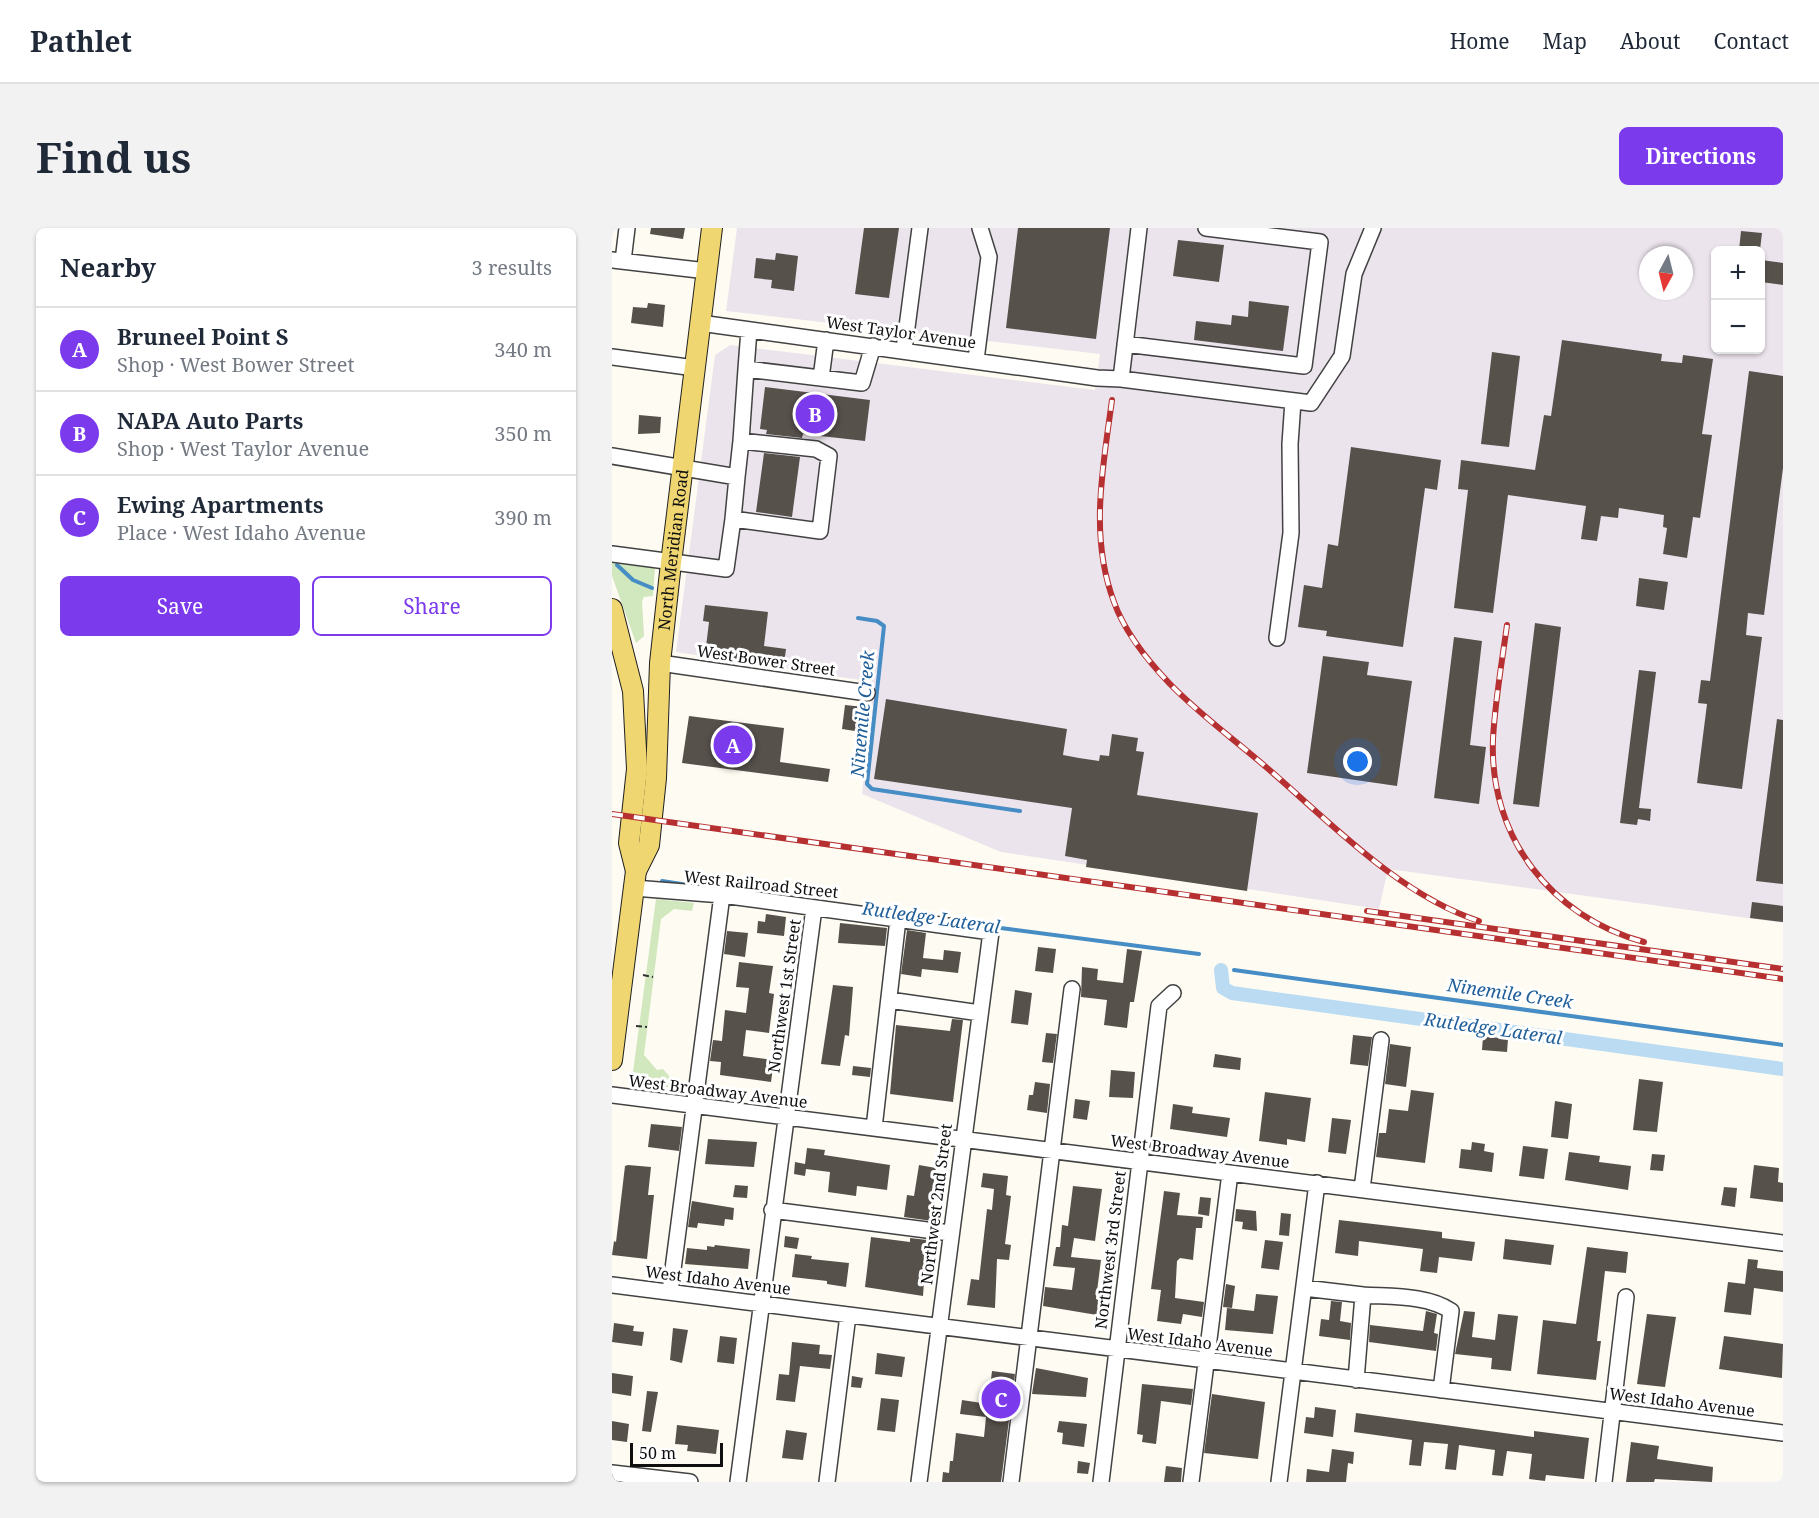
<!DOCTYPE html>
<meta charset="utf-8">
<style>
:root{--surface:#fff;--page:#f2f2f3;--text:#1f2937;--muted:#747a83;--line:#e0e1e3;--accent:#7c3aed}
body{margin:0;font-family:"Noto Serif",serif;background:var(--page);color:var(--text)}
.controls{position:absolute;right:18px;top:18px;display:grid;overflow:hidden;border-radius:9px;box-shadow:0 2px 4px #0004}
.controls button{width:54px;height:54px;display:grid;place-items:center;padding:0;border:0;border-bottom:2px solid var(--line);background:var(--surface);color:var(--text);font:30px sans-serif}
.compass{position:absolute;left:1027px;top:18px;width:54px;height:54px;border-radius:50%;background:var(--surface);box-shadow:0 2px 4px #0004;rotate:187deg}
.scale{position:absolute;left:18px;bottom:15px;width:93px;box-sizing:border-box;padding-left:6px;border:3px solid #0f0f0f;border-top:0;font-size:16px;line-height:21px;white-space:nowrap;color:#0f0f0f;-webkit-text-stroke:4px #fff;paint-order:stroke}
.you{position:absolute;left:746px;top:534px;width:21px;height:21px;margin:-15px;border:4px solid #fff;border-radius:50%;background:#1a73e8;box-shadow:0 0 0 9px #1a73e833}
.badge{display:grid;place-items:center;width:39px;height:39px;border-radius:50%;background:var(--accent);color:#fff;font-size:20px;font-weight:700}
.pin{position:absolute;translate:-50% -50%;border:3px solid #fff;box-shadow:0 2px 6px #0006}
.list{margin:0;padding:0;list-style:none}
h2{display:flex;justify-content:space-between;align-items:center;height:78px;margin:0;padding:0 24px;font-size:26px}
h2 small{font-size:20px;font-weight:400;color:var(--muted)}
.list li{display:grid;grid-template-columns:39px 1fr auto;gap:18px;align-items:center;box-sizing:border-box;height:84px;padding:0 24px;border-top:2px solid var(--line)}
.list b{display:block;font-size:22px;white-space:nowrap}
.list p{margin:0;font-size:20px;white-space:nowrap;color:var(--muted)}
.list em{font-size:20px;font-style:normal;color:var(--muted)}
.actions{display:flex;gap:12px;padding:18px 24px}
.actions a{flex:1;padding:14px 0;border:2px solid var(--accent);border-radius:9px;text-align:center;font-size:21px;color:var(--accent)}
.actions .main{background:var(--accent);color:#fff}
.map{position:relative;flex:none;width:1171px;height:1254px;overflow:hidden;border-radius:9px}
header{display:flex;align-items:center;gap:36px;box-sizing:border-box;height:84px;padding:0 30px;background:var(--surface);border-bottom:2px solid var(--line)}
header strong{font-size:28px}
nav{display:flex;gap:33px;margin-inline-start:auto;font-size:21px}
.intro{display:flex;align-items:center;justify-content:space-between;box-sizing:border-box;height:144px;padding:0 36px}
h1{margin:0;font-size:42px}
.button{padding:15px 27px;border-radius:9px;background:var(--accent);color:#fff;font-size:21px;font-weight:700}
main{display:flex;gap:36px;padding:0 36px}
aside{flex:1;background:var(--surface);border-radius:9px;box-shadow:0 2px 4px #0004}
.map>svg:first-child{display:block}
</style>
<header>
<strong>Pathlet</strong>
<nav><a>Home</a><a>Map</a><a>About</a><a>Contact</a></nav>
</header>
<div class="intro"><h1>Find us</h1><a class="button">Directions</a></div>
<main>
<aside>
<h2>Nearby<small>3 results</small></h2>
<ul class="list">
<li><span class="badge">A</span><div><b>Bruneel Point S</b><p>Shop · West Bower Street</p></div><em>340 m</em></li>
<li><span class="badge">B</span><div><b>NAPA Auto Parts</b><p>Shop · West Taylor Avenue</p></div><em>350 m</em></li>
<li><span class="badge">C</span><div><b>Ewing Apartments</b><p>Place · West Idaho Avenue</p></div><em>390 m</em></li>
</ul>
<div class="actions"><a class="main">Save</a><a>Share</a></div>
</aside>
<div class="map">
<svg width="1171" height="1254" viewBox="0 0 1171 1254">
<rect width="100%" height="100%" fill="#fefcf2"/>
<path fill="#ece4ed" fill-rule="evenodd" d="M125 0H1171V695L776 641 767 681 389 624 250 566 261 454 64 424 103 127 118 117 483 162 488 126 114 83ZM1104 22H1148V122H1104ZM1036 27H1072V63H1036Z"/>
<path fill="#d1e7bd" d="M4 333 43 340 41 368 32 369 30 373 32 408 24 415 0 348V334Z
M44 671 82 675 80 683 62 681 49 691 32 827 45 842 51 841 58 849 56 859 29 858 21 844Z"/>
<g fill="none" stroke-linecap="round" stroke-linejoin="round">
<path stroke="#458dc4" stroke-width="4" d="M5 337 21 352 40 360
M246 390 265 393 272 398 255 556 260 561 408 583
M50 653 76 657
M381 699 587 726
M622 742 1171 817"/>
<path stroke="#badbf2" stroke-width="14" d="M609 742 611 760 620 765 1171 841"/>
</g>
<path fill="#57514c" d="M39 0H73L71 11 38 6Z
M252 0H287L277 70 243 66Z
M406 0H498L484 111 394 100Z
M1129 3 1150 5 1148 22H1127Z
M566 12 612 17 607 54 561 48Z
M164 25 186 28 182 63 159 60 160 52 142 50 144 30 163 32Z
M1149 32 1171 35V57L1149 54Z
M637 73 677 78 671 123 582 112 584 93 619 97 620 87 636 89Z
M36 75 53 77 51 99 19 95 21 79 35 80Z
M950 112 1050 126 1049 133 1070 135 1071 127 1101 131 1090 206 1100 207 1088 290 1081 289 1075 330 1051 326 1055 300 1051 299 1052 287 1007 280 1006 290 989 288 985 313 969 311 974 278 896 267 881 385 842 380 856 262 846 261 849 232 923 242 932 187 939 188Z
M880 124 908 128 897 219 869 216Z
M1137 143 1171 148V240L1152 387 1136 385 1134 407 1150 409 1130 561 1085 555 1095 476 1086 475 1089 452 1098 453Z
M153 159 258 172 253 213 191 206 190 210 154 206 155 202 148 201Z
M27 187 49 189 48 205 26 206Z
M739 219 829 232 825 262 813 260 791 419 714 408 715 403 686 399 692 357 710 360 716 316 726 318Z
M152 225 188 229 180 289 144 284Z
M1027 350 1056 354 1052 382 1024 378Z
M93 377 156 384 152 418 174 421 172 436 93 427 97 394 91 393Z
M923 395 949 399 927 579 901 576Z
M842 409 870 413 858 517 874 519 867 576 822 570Z
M711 428 757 434 755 447 800 453 785 558 695 545Z
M1027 442 1044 444 1027 580 1039 581 1038 593 1026 591 1025 597 1008 595Z
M274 471 455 501 451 527 467 530 487 533 488 527 497 528 500 506 526 510 524 523 532 524 525 567 646 585 635 663 474 639 475 632 453 628 460 580 262 551Z
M233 477 252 479 249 504 230 501Z
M77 488 172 500 168 534 218 541 216 554 70 535Z
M1165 491 1171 492V656L1144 653Z
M1140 674 1171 678V694L1138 690Z
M154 686 174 689 172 708 145 705 146 693 153 694Z
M228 695 275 700 273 718 226 715Z
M295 702 314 705 311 730 331 732 332 722 349 724 346 745 310 741 309 749 289 746Z
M115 703 136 705 133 729 112 726Z
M426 719 444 721 441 745 423 743Z
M515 721 530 723 522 774H518L515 800 492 797 495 772 469 769 470 739 486 741 485 752 511 755Z
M127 734 161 738 157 765 162 766 157 805 134 802 131 828 162 832 159 854 108 847 109 834 98 833 101 812 110 813 113 782 134 785 137 760 124 759Z
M221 757 241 759 237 808 233 807 228 838 209 836Z
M403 762 420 765 416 797 399 795Z
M340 791 351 792 341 874 278 866 284 797 338 803Z
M434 805 445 806 441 835 430 834Z
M741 807 760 809 756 838 738 836Z
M871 808 896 811 895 824 870 822Z
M778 816 799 819 794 859 773 856Z
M603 826 629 830 628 842 601 839Z
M241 838 259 840 258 849 240 847Z
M499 842 523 844 521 870 497 869Z
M1027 851 1051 854 1045 904 1021 902Z
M423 854 438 856 435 885 415 882 417 867H421Z
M799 862 822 865 813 935 764 929 767 905H774L777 881 796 883Z
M653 864 699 870 693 914 675 911V917L647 913Z
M463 871 478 873 475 892 461 890Z
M943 873 960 876 956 911 939 909Z
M561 876 581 879 580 885 618 890 615 909 558 901Z
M720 890 739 892 734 926 716 924Z
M39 896 70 899 67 923 36 919Z
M96 911 145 914 142 939 93 936Z
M860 914 873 916 872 923 882 925 880 944 847 940 849 921 859 922Z
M911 918 936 921 932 951 907 948Z
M195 920 213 922 212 927 278 937 275 962 245 958 244 968 216 964 218 944 194 941 193 948 182 946 183 934 193 936Z
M957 924 988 928 987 934 1019 938 1016 962 953 952Z
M1040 926 1053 927 1051 943 1038 942Z
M16 937 39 939 36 967H42L35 1031 0 1027 2 1013 4 1014 13 938Z
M307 937 324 940 319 970 323 971 320 993 292 989 295 967 302 968Z
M1142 937 1167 940 1166 954 1171 955V974L1138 970Z
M371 945 396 948 394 967 399 968 393 1016 399 1017 397 1032 385 1031 383 1080 355 1077 359 1051 367 1052 375 981 380 982 382 961 369 959Z
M123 957 136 958 135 970 121 969Z
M461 958 490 961 483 1013 462 1010 459 1029 489 1032 484 1071 487 1072 485 1087 431 1078 433 1059 460 1062 463 1040 441 1038 444 1019H448L450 997 456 998Z
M1112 959 1125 960 1123 979 1109 977Z
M552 963 568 965 565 987 591 989 590 1000H584L581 1032 568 1030 565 1033 563 1070 592 1074 590 1089 571 1086 569 1096 545 1093 549 1062 539 1061Z
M588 969 599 970 597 988 586 986Z
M80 973 122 980 121 992 113 991 112 998 86 995 85 1000 76 999Z
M624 981 644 983 645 1003 630 1001 631 994 623 993Z
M669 985 679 986 677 1008 667 1007Z
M727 992 830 1004V1010L863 1014 860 1033 827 1029 825 1045 808 1043 811 1021 747 1013 746 1028 723 1025Z
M173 1008 187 1010 185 1021 172 1019Z
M259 1009 298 1014V1010L315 1012 311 1068 253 1059Z
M893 1011 942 1017 939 1037 891 1031Z
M653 1012 671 1014 667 1042 649 1040Z
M103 1017 138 1021 136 1041 73 1036 75 1020 95 1022V1018L102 1019Z
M975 1019 1016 1024 1014 1045 993 1043 985 1113H989L984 1152 925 1146 931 1092 964 1096Z
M183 1026 200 1028 199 1031 237 1035 234 1059 215 1056V1053L180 1049Z
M1136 1031 1146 1032 1145 1040 1171 1043V1064L1142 1060 1139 1087 1112 1084 1116 1054 1133 1056Z
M614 1056 623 1058 620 1080 611 1079Z
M644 1066 666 1068 661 1106 613 1102 615 1080 642 1083Z
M719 1073 730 1074 728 1093 739 1095 738 1112 707 1108 709 1091 717 1092Z
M814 1083 825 1086 822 1105 826 1106 824 1123 757 1114 758 1097 811 1103Z
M852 1083 863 1084 860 1109 883 1112 886 1086 906 1088 899 1143 879 1141 880 1130 843 1126Z
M1035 1086 1064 1089 1053 1159 1025 1156Z
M2 1095 22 1098 21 1103 32 1104 30 1118 0 1114Z
M61 1100 76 1102 70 1135 58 1132Z
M108 1108 125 1110 122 1136 105 1134Z
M1112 1108 1171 1116 1170 1150 1107 1141Z
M180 1114 208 1117 207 1126 220 1127 218 1141 188 1138 183 1174 164 1172 167 1146 177 1147Z
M265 1125 293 1129 290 1149 263 1146Z
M424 1140 476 1150 474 1169 420 1166Z
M380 1143 403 1146 389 1254H330L331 1244 337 1245 338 1233H341L344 1205 372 1209 374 1189 348 1186 350 1172 376 1176Z
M0 1145 21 1148 19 1168 0 1165Z
M240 1148 251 1150 249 1160 239 1159Z
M530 1156 581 1161 579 1177 549 1173 544 1216 530 1214 531 1207 525 1206Z
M35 1163 46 1164 39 1204 30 1203Z
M600 1166 653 1174 646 1231 592 1225Z
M269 1170 287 1172 283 1204 265 1202Z
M703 1179 724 1182 721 1209 692 1205 694 1189 702 1190Z
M744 1185 922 1209V1203L977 1210 972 1251 934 1247 933 1253 917 1251 920 1226 895 1223 891 1248 880 1247 883 1222 847 1217 844 1242 833 1241 836 1216 812 1214 809 1238 797 1237 800 1212 742 1204Z
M0 1193 17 1196 15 1214 0 1212Z
M447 1193 475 1196 472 1219 450 1216 451 1205 445 1204Z
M65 1197 107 1202 104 1226 75 1223 76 1217 63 1216Z
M174 1202 195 1205 191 1232 170 1230Z
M1019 1214 1047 1218 1045 1231 1101 1239 1100 1254 1043 1251 1042 1254H1014Z
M720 1221 742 1224 741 1236 736 1235 734 1254H694L695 1241 717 1244Z
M466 1233 478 1235 476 1246 465 1245Z
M554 1238 570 1240 569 1254H552Z"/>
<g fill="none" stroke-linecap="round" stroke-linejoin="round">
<defs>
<path id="minor" d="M0 32 95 43
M11 33 15 0
M88 95 485 150 509 151 699 175 730 128 742 46 761 0
M137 102 134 141 250 155 261 118
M513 116 692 138 708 14 594 0
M292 122 308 0
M0 129 83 140
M364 132 377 29 368 0
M209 150 214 112
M509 151 527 0
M129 213 134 141
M0 228 125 249 121 291 208 303 217 228 204 221 129 213 125 249
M0 326 114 341 121 291
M665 410 679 305 678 216 681 173
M48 435 255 465
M22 660 110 667 379 704 307 1254
M277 772 368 785
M0 867 1171 1015
M262 900 286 691
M750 961 769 812
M160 982 338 1005
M0 1057 1171 1205
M692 1060 751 1067
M58 1064 110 667
M744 1152 751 1067C780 1069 815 1067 839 1083L829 1162
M0 1245 78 1254
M126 1254 202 680
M215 1254 236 1087
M399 1254 460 761
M489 1254 547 778 561 765
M579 1254 618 945
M667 1254 705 955
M992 1254 1014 1069"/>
<g id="major">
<path d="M0 381 21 463 25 541 17 615 24 643"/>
<path id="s1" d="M0 832 24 643 37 617 44 550 48 435 59 335 100 0"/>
</g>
</defs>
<use href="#minor" stroke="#424242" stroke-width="18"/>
<use href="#major" stroke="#202020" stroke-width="22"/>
<path stroke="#313131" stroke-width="2" stroke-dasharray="6 3" stroke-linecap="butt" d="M31 747 41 749
M24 798 35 799"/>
<use href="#minor" stroke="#fff" stroke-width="15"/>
<use href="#major" stroke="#efd671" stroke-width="20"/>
<defs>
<path id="rail" d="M500 172C491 239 477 308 502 374 513 405 536 433 558 456 587 486 623 512 654 539 717 593 787 667 867 693
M895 397C890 434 883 473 881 511 877 609 939 689 1032 714
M0 586 1171 751
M755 683 1171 741"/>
</defs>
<use href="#rail" stroke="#b63031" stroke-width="6"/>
<use href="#rail" stroke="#fff" stroke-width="4" stroke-dasharray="11" stroke-linecap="butt"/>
</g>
<g text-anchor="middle" stroke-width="6" stroke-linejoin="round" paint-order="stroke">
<g font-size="16" fill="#0f0f0f" stroke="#fff">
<text transform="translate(289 104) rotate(8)" y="6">West Taylor Avenue</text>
<text dy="6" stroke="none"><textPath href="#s1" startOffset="516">North Meridian Road</textPath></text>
<text transform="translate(154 432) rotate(8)" y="6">West Bower Street</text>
<text transform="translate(149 656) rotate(6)" y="6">West Railroad Street</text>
<text transform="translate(172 768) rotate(-82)" y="6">Northwest 1st Street</text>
<text transform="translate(106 863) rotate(7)" y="6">West Broadway Avenue</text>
<text transform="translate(588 923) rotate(7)" y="6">West Broadway Avenue</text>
<text transform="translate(324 976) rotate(-83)" y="6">Northwest 2nd Street</text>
<text transform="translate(498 1022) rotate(-83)" y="6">Northwest 3rd Street</text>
<text transform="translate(106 1052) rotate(7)" y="6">West Idaho Avenue</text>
<text transform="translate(588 1114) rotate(7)" y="6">West Idaho Avenue</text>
<text transform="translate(1070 1174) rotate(7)" y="6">West Idaho Avenue</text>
</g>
<g font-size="18" font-style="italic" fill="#205f99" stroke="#fff">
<text transform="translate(251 486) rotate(-85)" y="6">Ninemile Creek</text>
<text transform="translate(319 690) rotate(8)" y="6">Rutledge Lateral</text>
<text transform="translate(898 766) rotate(8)" y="6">Ninemile Creek</text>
<text transform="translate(881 801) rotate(8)" y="6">Rutledge Lateral</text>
</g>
</g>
</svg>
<div class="controls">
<button>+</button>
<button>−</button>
</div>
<svg class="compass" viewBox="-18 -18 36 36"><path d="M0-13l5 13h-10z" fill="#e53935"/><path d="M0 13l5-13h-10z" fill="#747a83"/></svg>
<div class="scale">50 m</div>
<div class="you"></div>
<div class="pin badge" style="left:121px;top:517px">A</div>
<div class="pin badge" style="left:203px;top:186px">B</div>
<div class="pin badge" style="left:389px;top:1171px">C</div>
</div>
</main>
